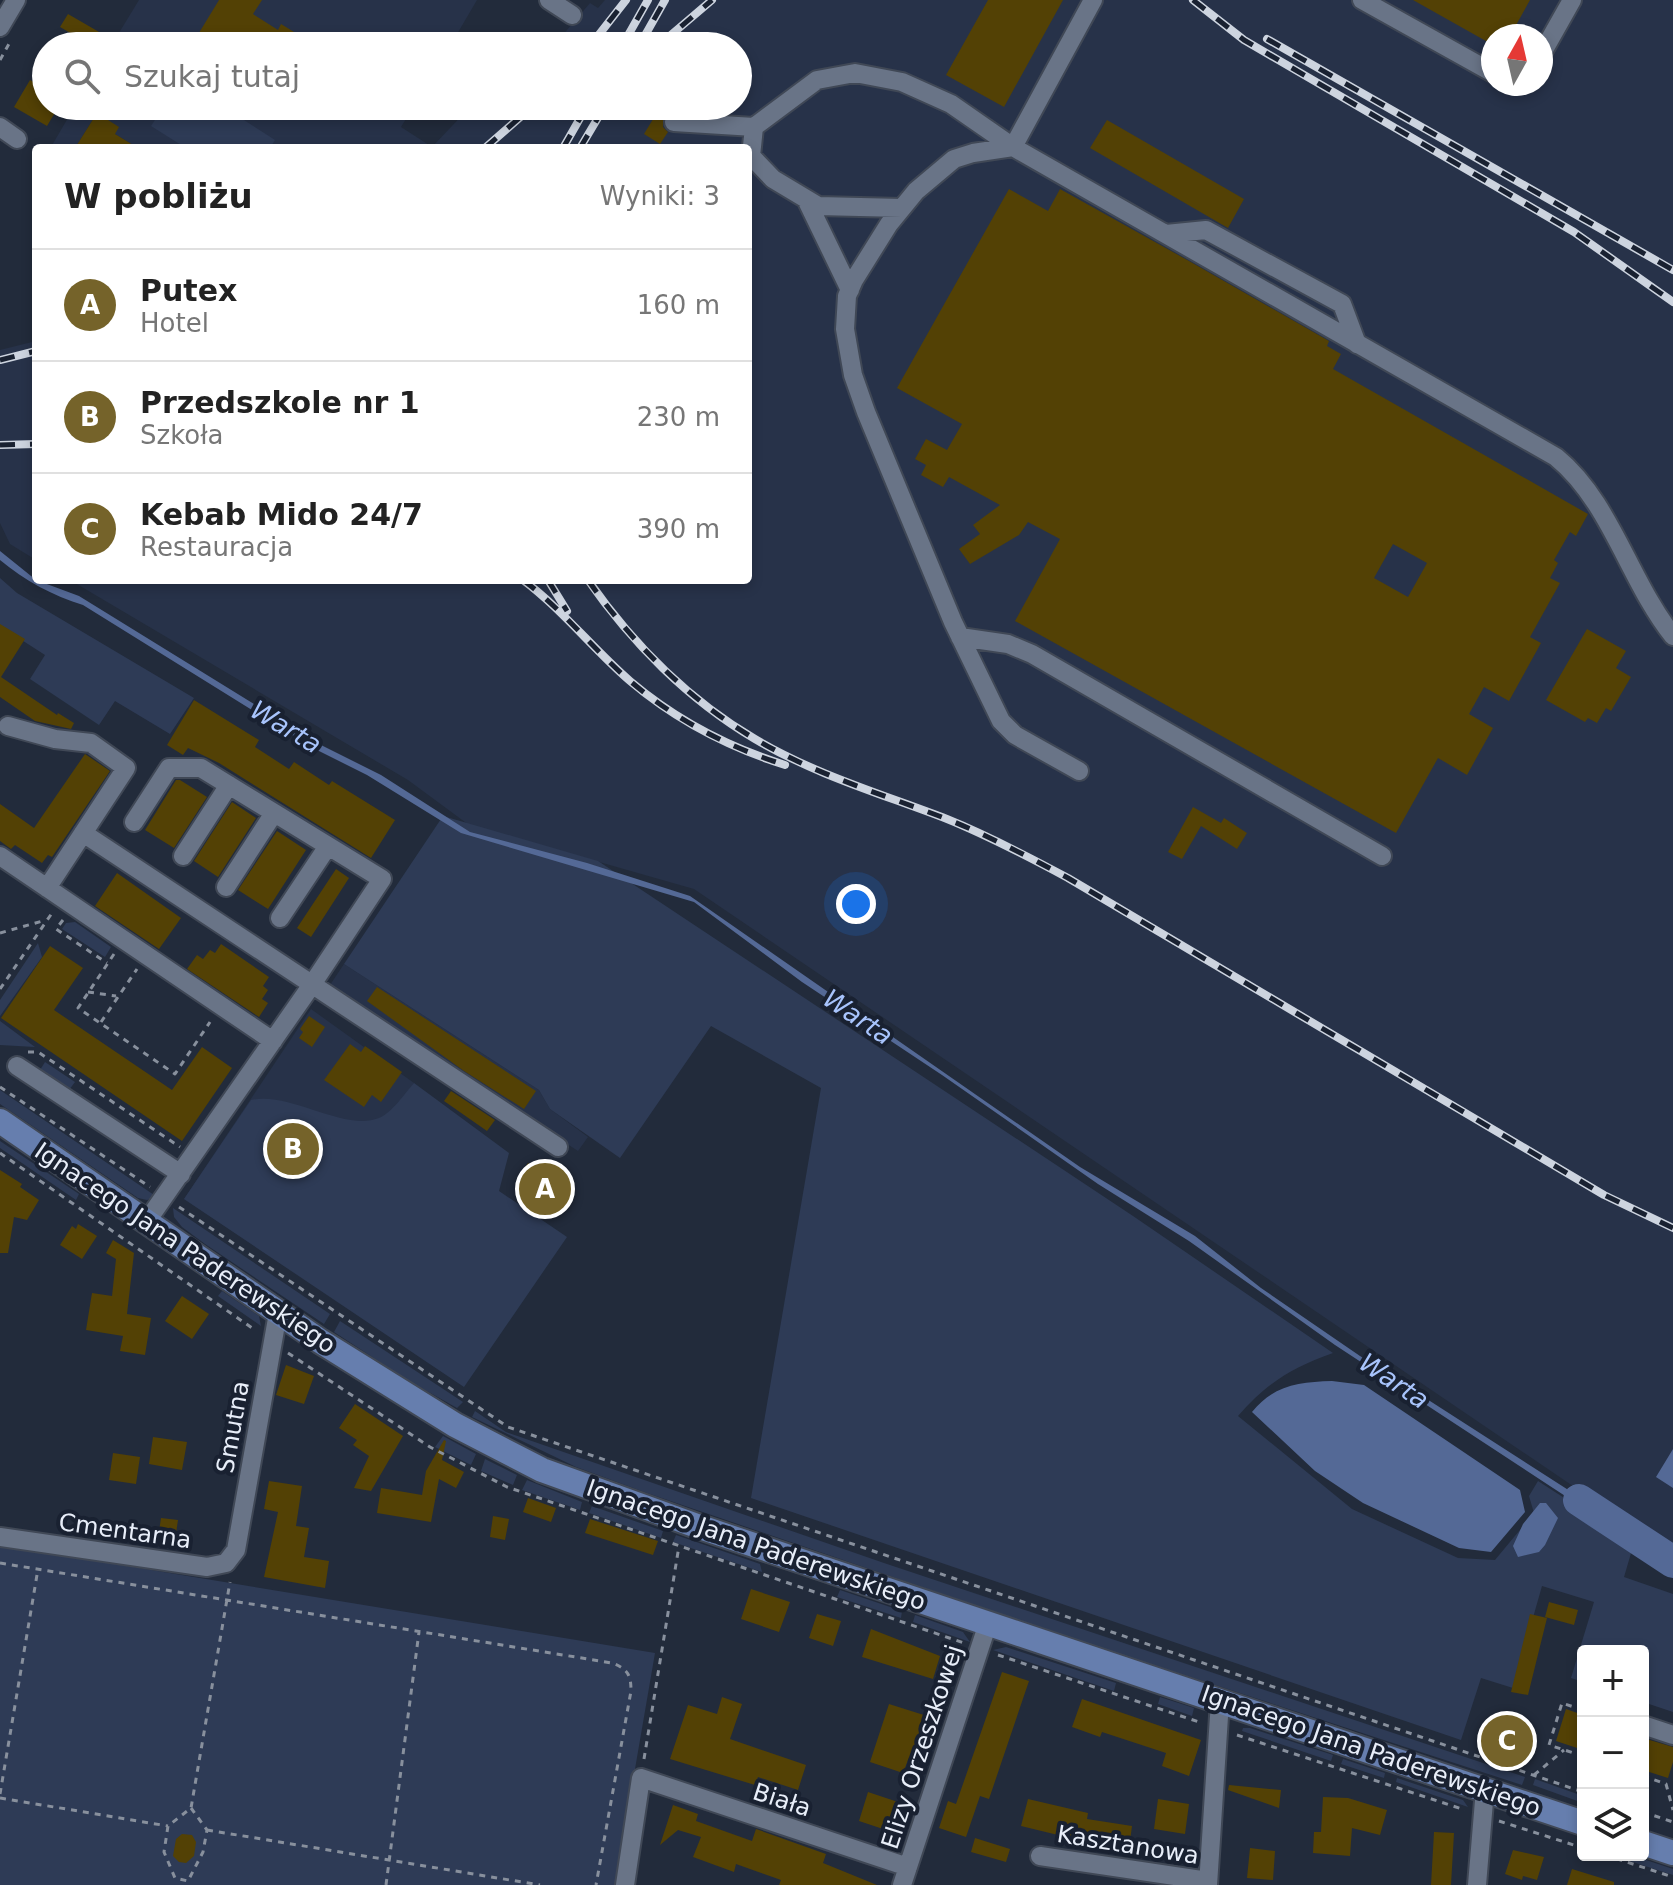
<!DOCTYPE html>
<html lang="pl">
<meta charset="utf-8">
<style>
:root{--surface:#fff;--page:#f6f6f6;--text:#222;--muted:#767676;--line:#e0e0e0;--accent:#75632a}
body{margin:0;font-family:"DejaVu Sans",sans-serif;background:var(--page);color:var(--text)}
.controls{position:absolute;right:24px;bottom:24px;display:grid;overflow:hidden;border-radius:8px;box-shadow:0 4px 12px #0003}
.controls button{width:72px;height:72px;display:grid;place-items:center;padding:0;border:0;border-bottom:2px solid var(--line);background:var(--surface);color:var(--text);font:40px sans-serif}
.compass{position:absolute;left:1481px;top:24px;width:72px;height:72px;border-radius:50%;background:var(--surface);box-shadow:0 4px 12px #0003;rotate:8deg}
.you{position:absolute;left:856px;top:904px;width:28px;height:28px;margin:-20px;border:6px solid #fff;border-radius:50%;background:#1a73e8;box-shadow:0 0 0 12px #1a73e833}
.badge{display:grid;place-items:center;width:52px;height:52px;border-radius:50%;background:var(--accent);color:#fff;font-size:26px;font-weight:700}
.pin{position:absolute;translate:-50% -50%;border:4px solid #fff;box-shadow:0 2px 8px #0006}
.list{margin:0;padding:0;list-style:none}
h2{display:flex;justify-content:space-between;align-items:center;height:104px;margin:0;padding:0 32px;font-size:34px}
h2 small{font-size:26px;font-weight:400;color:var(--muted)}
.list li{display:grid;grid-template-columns:52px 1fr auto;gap:24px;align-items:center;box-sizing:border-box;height:112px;padding:0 32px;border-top:2px solid var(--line)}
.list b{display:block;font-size:30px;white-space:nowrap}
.list p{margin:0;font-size:26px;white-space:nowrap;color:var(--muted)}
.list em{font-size:26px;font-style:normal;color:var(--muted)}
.icon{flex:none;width:44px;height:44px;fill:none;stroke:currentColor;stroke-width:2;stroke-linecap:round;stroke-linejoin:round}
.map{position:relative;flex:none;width:1673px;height:1885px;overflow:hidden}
.search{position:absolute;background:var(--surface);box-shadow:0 4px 12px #0003;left:32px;top:32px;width:720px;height:88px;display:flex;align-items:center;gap:20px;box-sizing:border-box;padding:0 28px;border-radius:44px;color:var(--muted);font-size:30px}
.panel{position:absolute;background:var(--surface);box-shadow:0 4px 12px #0003;left:32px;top:144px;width:720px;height:440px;border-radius:8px}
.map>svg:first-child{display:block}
</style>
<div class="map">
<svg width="1673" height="1885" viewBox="0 0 1673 1885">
<rect width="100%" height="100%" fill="#222b3b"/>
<path fill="#273249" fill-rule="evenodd" d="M139 0H477L450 46H111Z
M605 0H1673V1554L694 889 469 825 408 780 70 580H748V148H138L115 134 97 113 75 148 51 147 75 106H414L401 127 432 147 471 106H738V46H528L538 35 555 44 590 3 598 8ZM1493 36H1541V84H1493Z
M36 341V560L10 544 0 523V350Z
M344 964 539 1090 550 1109 588 1137 578 1151 328 988Z
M311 1009 414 1083 289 1269 184 1199Z"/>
<path fill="#2e3b56" d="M164 106H222L275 140 270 148H186L151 126Z
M0 578 17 593 194 698 170 734 115 701 99 725 30 679 45 655 0 626Z
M443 816 598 861 1133 1216 1333 1353C1291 1368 1267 1383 1238 1416L1352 1509 1458 1558 1495 1560 1534 1513 1529 1496 1538 1481 1634 1543 1624 1577 1673 1594V1712L1643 1702V1651H1583V1682L1571 1678 1594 1602 1542 1586 1513 1688 1481 1678 1461 1740 751 1498 821 1088 711 1026 620 1158 550 1109 539 1090 344 964Z
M75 922 111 947 105 957 62 929 66 923Z
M38 943 42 957 0 1016V1000Z
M0 1021 35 1047 0 1045Z
M45 1062 75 1082 69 1090 40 1070Z
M414 1083 509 1153 499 1191 567 1237 464 1387 184 1199 251 1100C290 1091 344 1132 379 1118 392 1113 405 1093 414 1083Z
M0 1090 157 1197 147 1200 138 1198 0 1104Z
M0 1141 79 1194 76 1200 0 1148Z
M173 1208 330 1314 324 1324 205 1244 182 1227 174 1217Z
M222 1291 259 1316 261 1326 218 1296Z
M340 1321 463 1402 457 1408 409 1381 334 1332Z
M475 1411 506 1432 884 1563 1525 1777 1522 1785 1092 1645 647 1493 576 1467 472 1417Z
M443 1436 476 1454 471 1465 435 1447Z
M485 1459 517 1475 513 1485 481 1471Z
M527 1480 582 1502 580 1510 522 1490Z
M592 1506 663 1531 661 1538 589 1513Z
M676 1535 760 1564 762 1572 673 1542Z
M0 1545 655 1653 615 1885H0Z
M840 1590 902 1611 901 1618 837 1597Z
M915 1615 963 1632 970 1642 913 1622Z
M1006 1647 1116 1683 1114 1691 993 1650Z
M1160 1697 1194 1708 1192 1716 1158 1704Z
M1243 1728H1250L1333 1755 1331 1761 1242 1731Z
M1343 1759 1385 1773 1384 1778 1341 1764Z
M1397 1778 1463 1800 1468 1807 1396 1782Z
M1535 1779 1583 1796V1803L1533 1785Z
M1611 1855H1631L1673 1869V1875Z"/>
<path fill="#546996" d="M0 551 36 580 79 596 319 744 381 775 470 832 587 863 690 896 1080 1167 1195 1236 1261 1288 1360 1356 1615 1520 1611 1526 1335 1345 1189 1241 1098 1184 942 1075 802 982 694 902 461 833 367 775 313 748 83 605C53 596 24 580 0 560Z
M1332 1381 1364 1385 1520 1490 1525 1512 1491 1552 1459 1548 1363 1503 1315 1471 1252 1412C1274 1385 1299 1382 1332 1381Z
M1673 1449V1488L1656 1477Z
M1540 1503H1546L1558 1518 1545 1545 1539 1552 1518 1557 1513 1546 1523 1524Z
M1624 1527 1673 1560V1565L1622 1530Z"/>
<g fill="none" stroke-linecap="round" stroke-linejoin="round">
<path stroke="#546996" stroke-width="32" d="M1579 1500 1673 1562"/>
</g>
<path fill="#534105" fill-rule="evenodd" d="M219 0H262L253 14 278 30 281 24 317 46H191Z
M988 0H1063L1004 107 946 75Z
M1413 0H1530L1510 36H1493V45Z
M68 14 106 36 101 46H93L60 27Z
M30 80 46 89V106H59L47 126 14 107Z
M661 106 672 110 664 116 663 127 668 132 660 144 644 134Z
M97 113 119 127 115 134 138 148H75Z
M1107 120 1244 199 1228 228 1090 148Z
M1009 189 1048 211 1060 189 1189 261 1329 341 1327 346 1341 354 1333 369 1588 514 1576 536 1570 532 1554 560 1558 563 1550 578 1560 583 1530 637 1541 643 1509 701 1484 687 1469 714 1493 728 1467 775 1438 758 1396 833 1015 621 1060 539 1028 522 1019 535 970 564 959 549 980 534 973 525 1000 505 949 477 943 487 921 475 926 465 915 459 926 439 947 450 962 424 897 388ZM1393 544 1427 563 1408 597 1374 578Z
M0 624 25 639 1 677 57 715 58 713 74 723 71 729 35 721 0 697Z
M1587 629 1626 651 1616 668 1631 677 1611 711 1606 708 1597 723 1588 718 1585 722 1546 700Z
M194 700 259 740 255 747 289 769 294 762 329 785 332 781 395 820 371 858 219 763 188 748 183 755 167 745Z
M85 754 110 771 52 857 48 855 42 863 15 845 11 849 0 841V804L34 828Z
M176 780H180L207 797 174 848 145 830Z
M232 802 256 818 218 877 194 861Z
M1193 807 1221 823 1224 818 1247 833 1237 849 1201 826 1182 859 1168 852Z
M277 831 306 850 268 909 238 890Z
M336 869 349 878 311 937 297 928Z
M117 873 181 918 159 949 95 906Z
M221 944 269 977 263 986 268 990 262 999 268 1003 259 1017 187 969 197 955 203 959 210 950 215 953Z
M50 946 83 968 54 1010 172 1090 202 1047 232 1068 182 1141 1 1018Z
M377 987 536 1091 524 1109 464 1071 367 1001Z
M309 1016 325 1027 312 1047 299 1038 303 1032 300 1029Z
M350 1044 361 1052 365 1046 402 1072 381 1102 372 1095 364 1107 324 1080Z
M451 1091 495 1120 487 1131 444 1101Z
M541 1160 574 1183 552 1214 544 1209 541 1212 516 1195 525 1182 518 1178 528 1163 535 1168Z
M0 1170 22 1184 20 1187 39 1200 27 1220 14 1217 8 1253H0Z
M78 1224 97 1236 82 1259 60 1245 72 1226 76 1229Z
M113 1240 134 1253 127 1314 151 1318 145 1355 120 1351 123 1336 86 1330 92 1293 112 1296 116 1259 106 1253Z
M182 1296 209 1314 192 1339 165 1321Z
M286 1365 314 1376 304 1404 276 1395Z
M355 1404 403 1436 371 1491 354 1488 369 1456 353 1445 357 1440 339 1428Z
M153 1437 187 1442 182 1470 149 1464Z
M444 1440 446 1441 442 1460 464 1472 456 1488 439 1479 431 1522 377 1513 381 1488 422 1495 426 1471Z
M113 1453 140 1457 136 1484 109 1480Z
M269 1481 302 1486 296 1526 309 1528 304 1557 329 1561 325 1588 264 1577 278 1512 264 1509Z
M528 1498 556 1508 551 1522 523 1512Z
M493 1516 509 1519 505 1540 490 1537Z
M161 1518 178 1520 174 1547 157 1545Z
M590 1519 658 1541 653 1555 585 1533Z
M751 1589 790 1602 779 1632 741 1619Z
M1549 1602 1578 1610 1574 1625 1545 1617Z
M817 1614 841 1621 833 1646 809 1638Z
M1530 1614 1547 1618 1528 1695 1511 1692Z
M871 1629 940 1656 933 1679 862 1657Z
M1002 1672 1029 1681 989 1799 980 1796 966 1837 939 1828 948 1801 956 1804Z
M722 1697 742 1704 730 1739 806 1765 798 1790 758 1777 755 1785 670 1759 688 1705 717 1714Z
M1082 1699 1201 1740 1189 1776 1162 1766 1166 1753 1102 1732 1100 1737 1072 1727Z
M889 1704 927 1716 911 1761 908 1760 903 1773 870 1762Z
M1566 1709 1583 1715V1750L1556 1741Z
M1496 1725 1524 1734 1517 1755 1489 1747Z
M1643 1738 1673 1747V1762L1668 1778 1643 1770Z
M1229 1785 1281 1790 1279 1808 1228 1790Z
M868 1792 901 1803 892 1832 859 1821Z
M1323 1797 1348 1798 1387 1810 1380 1835 1352 1828 1350 1856 1313 1853 1314 1832H1321Z
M1028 1799 1088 1813 1087 1819 1132 1826 1129 1848 1058 1838V1835L1021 1826Z
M1158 1799 1189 1804 1185 1834 1154 1829Z
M673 1805 698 1814 696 1821 752 1841 756 1829 826 1854 823 1863 877 1885H779L781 1880 736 1864 734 1872 693 1857 701 1837 678 1830 660 1845Z
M1434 1832 1454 1833 1451 1885H1431Z
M182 1834 192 1835 196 1842 194 1856 186 1863 179 1862 173 1856 176 1839Z
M975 1838 1010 1849 1006 1862 971 1852Z
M1250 1848 1275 1851 1273 1880 1247 1878Z
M1513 1850 1544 1857 1537 1880 1523 1876 1522 1880 1505 1874Z
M1572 1869 1614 1882V1885H1567Z"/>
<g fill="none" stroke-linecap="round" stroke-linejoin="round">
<defs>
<path id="minor" d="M549 0 572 15
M1093 0 1013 147 1556 457C1611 502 1629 581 1673 636
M1362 0 1493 73
M0 27 16 0
M1541 55 1572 0
M674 122 754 127
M0 127 17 139
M1013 147 973 153 954 159 916 191 889 224 854 280 847 296 845 329 853 375 866 412 953 622 1001 721 1015 735 1079 771
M806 199 850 290
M902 208 818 206 773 179 751 156 754 127 817 80 855 73 902 82 951 104 1013 147
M1166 234 1206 230 1342 304 1357 344
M960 637 1008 644 1032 654 1382 856
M8 726 55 739 91 743 126 768 47 888
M134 822 169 768H201L382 879 311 986 147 1221
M83 833 558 1147
M0 856 273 1041
M183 856 229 785
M226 887 274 813
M280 918 328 846
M17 1066 181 1174
M0 1537 207 1567 226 1563 236 1550 278 1313
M1643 1725 1673 1735
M1040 1856 1208 1881
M625 1885 641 1778 908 1867
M902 1885 988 1623
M1208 1885 1220 1701
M1477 1885 1485 1789"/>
<path id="major" d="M0 1121 320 1341 455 1425 542 1470 697 1526 1583 1823
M1643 1843 1673 1853"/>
</defs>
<use href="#minor" stroke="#404856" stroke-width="22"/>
<use href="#major" stroke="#404856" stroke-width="28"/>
<path stroke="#88909d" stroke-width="3" stroke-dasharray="6 6" stroke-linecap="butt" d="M0 60 10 42
M63 920 56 929 107 963
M0 933 46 920
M114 954 78 1008 175 1074 210 1022
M0 989 52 913
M88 992 116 996
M101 1022 137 969
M28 1052H38L180 1147
M0 1087 150 1187
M0 1153 255 1330
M179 1207 508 1427 1583 1792
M288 1353 430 1447 507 1487 964 1643
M0 1563 612 1663C628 1669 631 1675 631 1691L596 1885
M998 1655 1199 1722
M1583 1710 1562 1703 1549 1745 1583 1756
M1237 1735 1465 1810
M644 1759 679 1546
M1534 1775 1564 1750
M1643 1776 1666 1784 1673 1810
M0 1794 38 1569
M0 1798 168 1826
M191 1808 207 1830 203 1852 188 1881 175 1878 164 1852 168 1826 191 1808 230 1582
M1643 1812 1673 1822
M1499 1821 1583 1848
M207 1830 540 1885
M1605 1855 1673 1877
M386 1885 419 1632"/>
<use href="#minor" stroke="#697487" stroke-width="18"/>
<use href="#major" stroke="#667eae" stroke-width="24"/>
<defs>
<path id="rail" d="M1193 0 1244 40 1574 232 1673 302
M1267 39 1673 270
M590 46 626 0
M622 46 648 0
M639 46 665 0
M658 46 712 0
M485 148 533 106
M563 148 587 106
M580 148 605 106
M0 360 36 351
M0 445 36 444
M523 580C562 609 593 649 630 681 676 720 728 747 785 765
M548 580 567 611
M588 580C632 643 689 700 755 739 816 775 882 794 947 819 989 836 1029 857 1068 878L1604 1195 1673 1228"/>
</defs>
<use href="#rail" stroke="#cdd4df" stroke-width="8"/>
<use href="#rail" stroke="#192131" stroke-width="5" stroke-dasharray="15" stroke-linecap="butt"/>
</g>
<g text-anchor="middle" stroke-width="8" stroke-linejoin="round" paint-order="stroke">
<g font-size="24" fill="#e8eef9" stroke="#192131">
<text transform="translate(185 1248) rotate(34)" y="8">Ignacego Jana Paderewskiego</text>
<text transform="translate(233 1427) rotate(-80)" y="8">Smutna</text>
<text transform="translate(125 1531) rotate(8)" y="8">Cmentarna</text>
<text transform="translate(756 1545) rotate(19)" y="8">Ignacego Jana Paderewskiego</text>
<text transform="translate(922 1747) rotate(-72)" y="8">Elizy Orzeszkowej</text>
<text transform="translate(1371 1751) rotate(19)" y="8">Ignacego Jana Paderewskiego</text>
<text transform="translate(782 1800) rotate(18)" y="8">Biała</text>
<text transform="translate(1128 1845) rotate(9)" y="8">Kasztanowa</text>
</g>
<g font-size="26" font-style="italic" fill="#a8c4fc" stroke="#192131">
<text transform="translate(286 727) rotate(31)" y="9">Warta</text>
<text transform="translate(858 1017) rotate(34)" y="9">Warta</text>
<text transform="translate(1394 1381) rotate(34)" y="9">Warta</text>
</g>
</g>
</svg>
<div class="controls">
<button>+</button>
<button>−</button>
<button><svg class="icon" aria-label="layers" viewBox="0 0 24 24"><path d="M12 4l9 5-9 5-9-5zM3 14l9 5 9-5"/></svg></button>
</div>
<svg class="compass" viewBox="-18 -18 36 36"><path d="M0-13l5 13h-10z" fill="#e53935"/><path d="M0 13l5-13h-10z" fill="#767676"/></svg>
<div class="you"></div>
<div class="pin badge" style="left:545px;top:1189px">A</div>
<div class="pin badge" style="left:293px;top:1149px">B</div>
<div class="pin badge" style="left:1507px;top:1741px">C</div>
<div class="search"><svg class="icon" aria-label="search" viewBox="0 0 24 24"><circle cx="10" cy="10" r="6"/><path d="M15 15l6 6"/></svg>Szukaj tutaj</div>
<section class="panel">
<h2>W pobliżu<small>Wyniki: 3</small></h2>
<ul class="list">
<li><span class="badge">A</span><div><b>Putex</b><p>Hotel</p></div><em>160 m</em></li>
<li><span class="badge">B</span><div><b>Przedszkole nr 1</b><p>Szkoła</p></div><em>230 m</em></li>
<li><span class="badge">C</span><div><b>Kebab Mido 24/7</b><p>Restauracja</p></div><em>390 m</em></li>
</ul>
</section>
</div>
